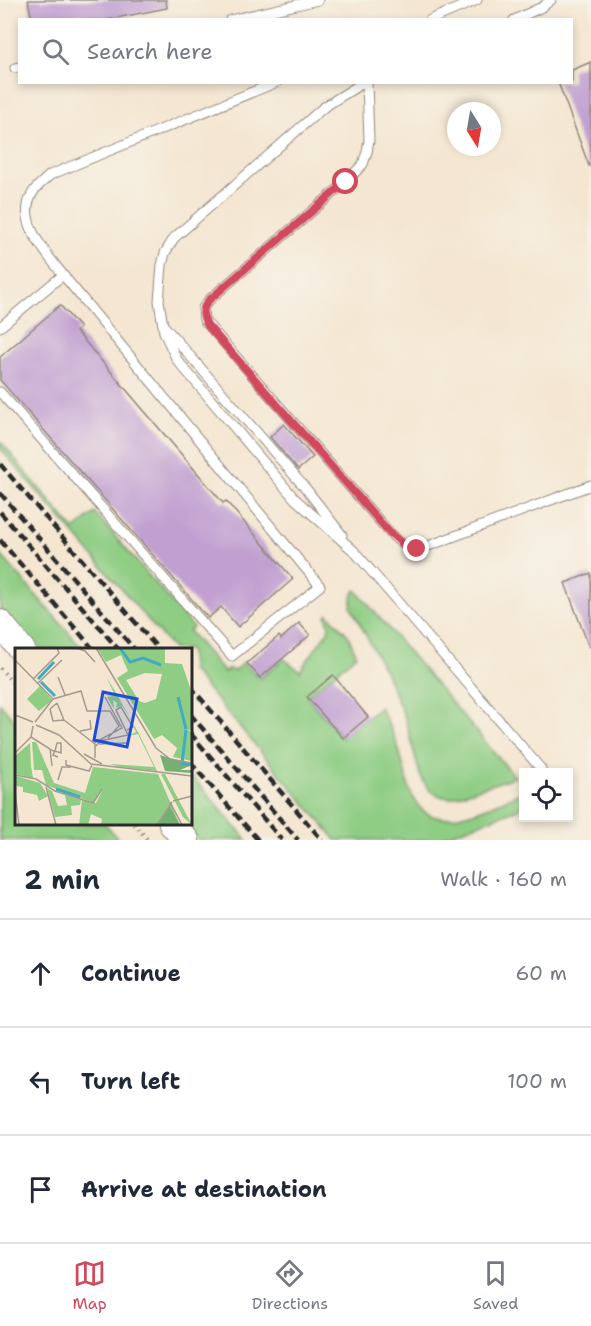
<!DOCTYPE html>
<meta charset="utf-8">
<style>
:root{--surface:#fff;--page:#f6f6f7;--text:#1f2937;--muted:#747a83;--line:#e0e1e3;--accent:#d1495b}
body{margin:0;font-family:"Shantell Sans",sans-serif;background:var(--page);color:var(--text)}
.controls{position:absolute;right:18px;bottom:18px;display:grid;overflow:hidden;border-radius:0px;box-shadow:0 3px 9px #0003}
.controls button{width:54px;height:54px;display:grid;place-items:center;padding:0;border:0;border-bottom:2px solid var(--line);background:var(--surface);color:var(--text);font:30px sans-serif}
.compass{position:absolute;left:447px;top:102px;width:54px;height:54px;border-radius:50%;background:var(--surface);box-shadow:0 3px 9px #0003;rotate:169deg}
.stop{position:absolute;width:18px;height:18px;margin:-14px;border:4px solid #d1495b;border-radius:50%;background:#fff}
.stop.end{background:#d1495b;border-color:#fff;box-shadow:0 2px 6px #0008}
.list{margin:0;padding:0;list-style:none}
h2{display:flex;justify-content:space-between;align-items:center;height:78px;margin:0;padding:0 24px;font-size:26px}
h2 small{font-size:20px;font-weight:400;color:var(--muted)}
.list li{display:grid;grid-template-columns:39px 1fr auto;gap:18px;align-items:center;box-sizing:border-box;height:108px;padding:0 24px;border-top:2px solid var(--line)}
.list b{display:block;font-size:22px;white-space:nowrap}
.list em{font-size:20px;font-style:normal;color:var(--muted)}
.icon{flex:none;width:33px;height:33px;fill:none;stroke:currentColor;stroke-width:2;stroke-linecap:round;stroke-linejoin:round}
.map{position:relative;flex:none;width:591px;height:840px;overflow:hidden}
.search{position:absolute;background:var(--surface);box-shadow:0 3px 9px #0003;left:18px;right:18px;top:18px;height:66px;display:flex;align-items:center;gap:15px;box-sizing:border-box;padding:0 21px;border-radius:0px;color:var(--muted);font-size:22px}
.sheet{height:402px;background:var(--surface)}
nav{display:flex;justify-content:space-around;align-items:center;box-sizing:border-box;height:84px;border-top:2px solid var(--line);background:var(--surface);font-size:16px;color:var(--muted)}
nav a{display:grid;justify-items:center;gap:3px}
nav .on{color:var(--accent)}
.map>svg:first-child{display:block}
</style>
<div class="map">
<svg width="591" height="840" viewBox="0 0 591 840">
<rect width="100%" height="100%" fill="#f7f3e8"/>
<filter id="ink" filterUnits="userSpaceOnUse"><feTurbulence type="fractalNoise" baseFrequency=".0167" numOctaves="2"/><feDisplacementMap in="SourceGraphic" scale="12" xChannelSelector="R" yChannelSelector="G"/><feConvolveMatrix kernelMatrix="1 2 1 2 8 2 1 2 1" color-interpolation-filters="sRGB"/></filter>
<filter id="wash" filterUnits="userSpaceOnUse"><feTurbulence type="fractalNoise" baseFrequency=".008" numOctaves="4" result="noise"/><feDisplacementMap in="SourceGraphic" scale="24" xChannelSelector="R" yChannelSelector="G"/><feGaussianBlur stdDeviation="1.35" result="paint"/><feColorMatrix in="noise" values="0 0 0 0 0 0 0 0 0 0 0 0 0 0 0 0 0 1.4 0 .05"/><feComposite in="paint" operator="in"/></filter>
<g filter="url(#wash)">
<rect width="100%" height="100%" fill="#f4e6d1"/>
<path fill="#8fcd84" stroke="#5d7c58" stroke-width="1.5" d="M0 441 74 530 95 513 193 627 189 631 224 672 229 669 234 671 243 663 260 678 284 659 300 671 328 631 329 625 326 616 328 614 348 635 356 655 307 697 342 738 380 707C387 721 394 735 399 750 408 779 409 824 453 817 477 813 501 801 523 792V807L435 840H336L191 670 190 650 173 649 0 448Z
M0 554 83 649H35L0 609Z
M356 590 515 777 450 798 439 796 428 789 420 775 405 718 385 671 351 607 353 593Z
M0 703 16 722V824H105L119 840H0Z
M191 775 247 840H198L184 824H190Z"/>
<g id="blocks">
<path fill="#c1a0d1" d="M28 0H166L167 8 106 20H32Z
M591 62V166H589L558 82H572V70Z
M60 305 80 328 76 331 223 503 226 501 293 579 238 627 221 607 208 618 0 380V357Z
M284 424 313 457 298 470 270 437Z
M591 573V646L589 647 565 583Z
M299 623 310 635 260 678 247 663 279 636 281 639Z
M333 675 368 717 343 738 307 697Z"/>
</g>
</g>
<g filter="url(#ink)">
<use href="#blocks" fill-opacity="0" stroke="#90887e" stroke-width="1.5"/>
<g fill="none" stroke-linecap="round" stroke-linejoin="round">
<defs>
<path id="lane" d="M230 20 318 0
M430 20 477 0
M514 20 542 7 551 0
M15 68 20 67
M364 82 324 107 174 238 165 253 162 265 159 301 164 332 177 360 295 499 354 551 541 769
M367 82 369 140 367 152 363 164 346 182 209 300 203 308 204 320 389 532C399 542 408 550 423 548L591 485
M164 326 307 490 342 535
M0 327 63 275
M0 392 232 656 320 586 63 275C48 255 17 223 31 196 34 188 44 181 50 175L277 82"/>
<path id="secondary" d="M0 623 22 650
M172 824 186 840"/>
</defs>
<use href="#lane" stroke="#90887e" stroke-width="11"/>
<use href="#secondary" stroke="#90887e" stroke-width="28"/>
<path stroke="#90887e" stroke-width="4" stroke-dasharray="1.5 4.5" stroke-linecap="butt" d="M0 668 16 687
M134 824 148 840"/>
<use href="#lane" stroke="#fff" stroke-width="9"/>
<use href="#secondary" stroke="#fff" stroke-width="26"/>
<path stroke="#2b2b2b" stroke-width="4.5" stroke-dasharray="9 4.5" stroke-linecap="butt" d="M0 464 159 650
M0 493 135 650
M0 512 119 650
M0 540 94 650
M190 686 322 840
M190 714 298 840
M190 733 282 840
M190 762 258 840"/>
</g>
</g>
<g fill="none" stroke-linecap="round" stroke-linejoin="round" filter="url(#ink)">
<path stroke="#d1495b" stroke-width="8" d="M346 182 209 300C201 309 202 316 208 326L389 532 404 545 417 549"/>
</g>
<g transform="translate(15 648)">
<rect width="177" height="177" fill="#f4e6d1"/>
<path d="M82 0H150V15L167 16 177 45V83L172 81 177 85V113L158 109 162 100 147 87 139 91 102 30 113 23 106 7 91 14ZM130 25 147 26 141 51 130 55 124 53 111 32ZM91 29 100 43 124 86 142 123 105 119 95 116 139 119 123 86 113 88 121 84 114 68 107 58 101 60 102 55 98 52 99 61 92 49 98 48 91 47 99 45ZM25 38 37 52 24 63 12 51ZM17 94H21L39 135 70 145 78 119 143 126 165 177 155 158 142 177H86L87 171 76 166 73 177H64L67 152 81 155 88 141 79 155 31 137 27 122H19ZM15 95 16 118 18 130 0 126V108ZM146 126H150L177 177 168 169ZM1 128 25 135 33 148 24 153 22 147 8 144V139L0 138ZM32 140 37 143 43 158 52 157 50 147 66 152 65 157 56 158 57 167 40 169Z" fill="#8fcd84" fill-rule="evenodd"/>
<path d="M145 107 177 117 165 122H177V125L150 123ZM155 158 165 177 143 176Z" fill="#73b072"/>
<path fill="none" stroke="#41abc1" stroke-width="3" d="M105 0 115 14 128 10 146 17M23 31 39 14M26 34 40 48M163 49 171 81M171 82 167 115 177 117M41 141 65 149"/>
<path fill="none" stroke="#a49b8f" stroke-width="1.5" d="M61 0 70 3 80 14M81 0 141 100 155 111 177 115M0 12 38 51M43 29 50 47M18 31 44 5 42 0M23 35 47 12M42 55 35 61 38 73 49 72M42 55 49 72M0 67 18 74M49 72 80 96V110M20 74 38 51 66 43 72 63H95L104 78 93 90M21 77 44 87 76 116 177 128M65 83 76 81 75 72M16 89 35 101 37 118M79 95 107 80 90 49M84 96 112 95M81 98 85 93 113 87 101 62 106 59 118 79 112 82M35 102H36L39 103H40L46 105V95H42L40 103 38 107 43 109M0 105 16 89 18 78M69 106 87 116M51 112V117L74 123 77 117M0 127 21 131 40 143 78 155 87 141M43 132 47 119H56M31 139 41 177M0 144 4 177M158 153 177 148M155 154 167 177M142 177 157 154"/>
<path fill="#1d4ed8" fill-opacity="0.15" stroke="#1d4ed8" stroke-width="3" d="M88 44 122 51 112 99 79 92Z"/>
<rect width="177" height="177" fill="none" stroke="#2b2b2b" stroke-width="3"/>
</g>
</svg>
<div class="controls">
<button><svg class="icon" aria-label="locate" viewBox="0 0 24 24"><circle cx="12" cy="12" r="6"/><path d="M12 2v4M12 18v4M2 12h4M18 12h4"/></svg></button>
</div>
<svg class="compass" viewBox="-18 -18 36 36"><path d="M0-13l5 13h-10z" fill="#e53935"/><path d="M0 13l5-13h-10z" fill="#747a83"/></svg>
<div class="stop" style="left:346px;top:182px"></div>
<div class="stop end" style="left:417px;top:549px"></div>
<div class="search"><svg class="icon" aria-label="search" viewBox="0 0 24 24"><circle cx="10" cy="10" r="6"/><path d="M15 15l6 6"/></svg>Search here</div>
</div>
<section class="sheet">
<h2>2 min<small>Walk · 160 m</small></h2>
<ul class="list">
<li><svg class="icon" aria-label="ahead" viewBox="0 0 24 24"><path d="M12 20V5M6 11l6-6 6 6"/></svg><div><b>Continue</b></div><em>60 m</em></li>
<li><svg class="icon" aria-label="left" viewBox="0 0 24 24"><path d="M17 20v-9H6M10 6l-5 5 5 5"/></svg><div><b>Turn left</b></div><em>100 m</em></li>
<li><svg class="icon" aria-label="arrive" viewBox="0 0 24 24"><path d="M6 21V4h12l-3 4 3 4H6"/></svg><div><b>Arrive at destination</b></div></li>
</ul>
</section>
<nav>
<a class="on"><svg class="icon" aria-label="map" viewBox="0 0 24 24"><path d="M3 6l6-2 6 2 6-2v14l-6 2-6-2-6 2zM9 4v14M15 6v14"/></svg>Map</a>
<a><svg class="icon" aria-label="directions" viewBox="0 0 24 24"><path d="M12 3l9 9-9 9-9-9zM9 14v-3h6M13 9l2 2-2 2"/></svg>Directions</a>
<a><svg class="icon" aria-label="saved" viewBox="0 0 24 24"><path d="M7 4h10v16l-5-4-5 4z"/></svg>Saved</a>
</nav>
